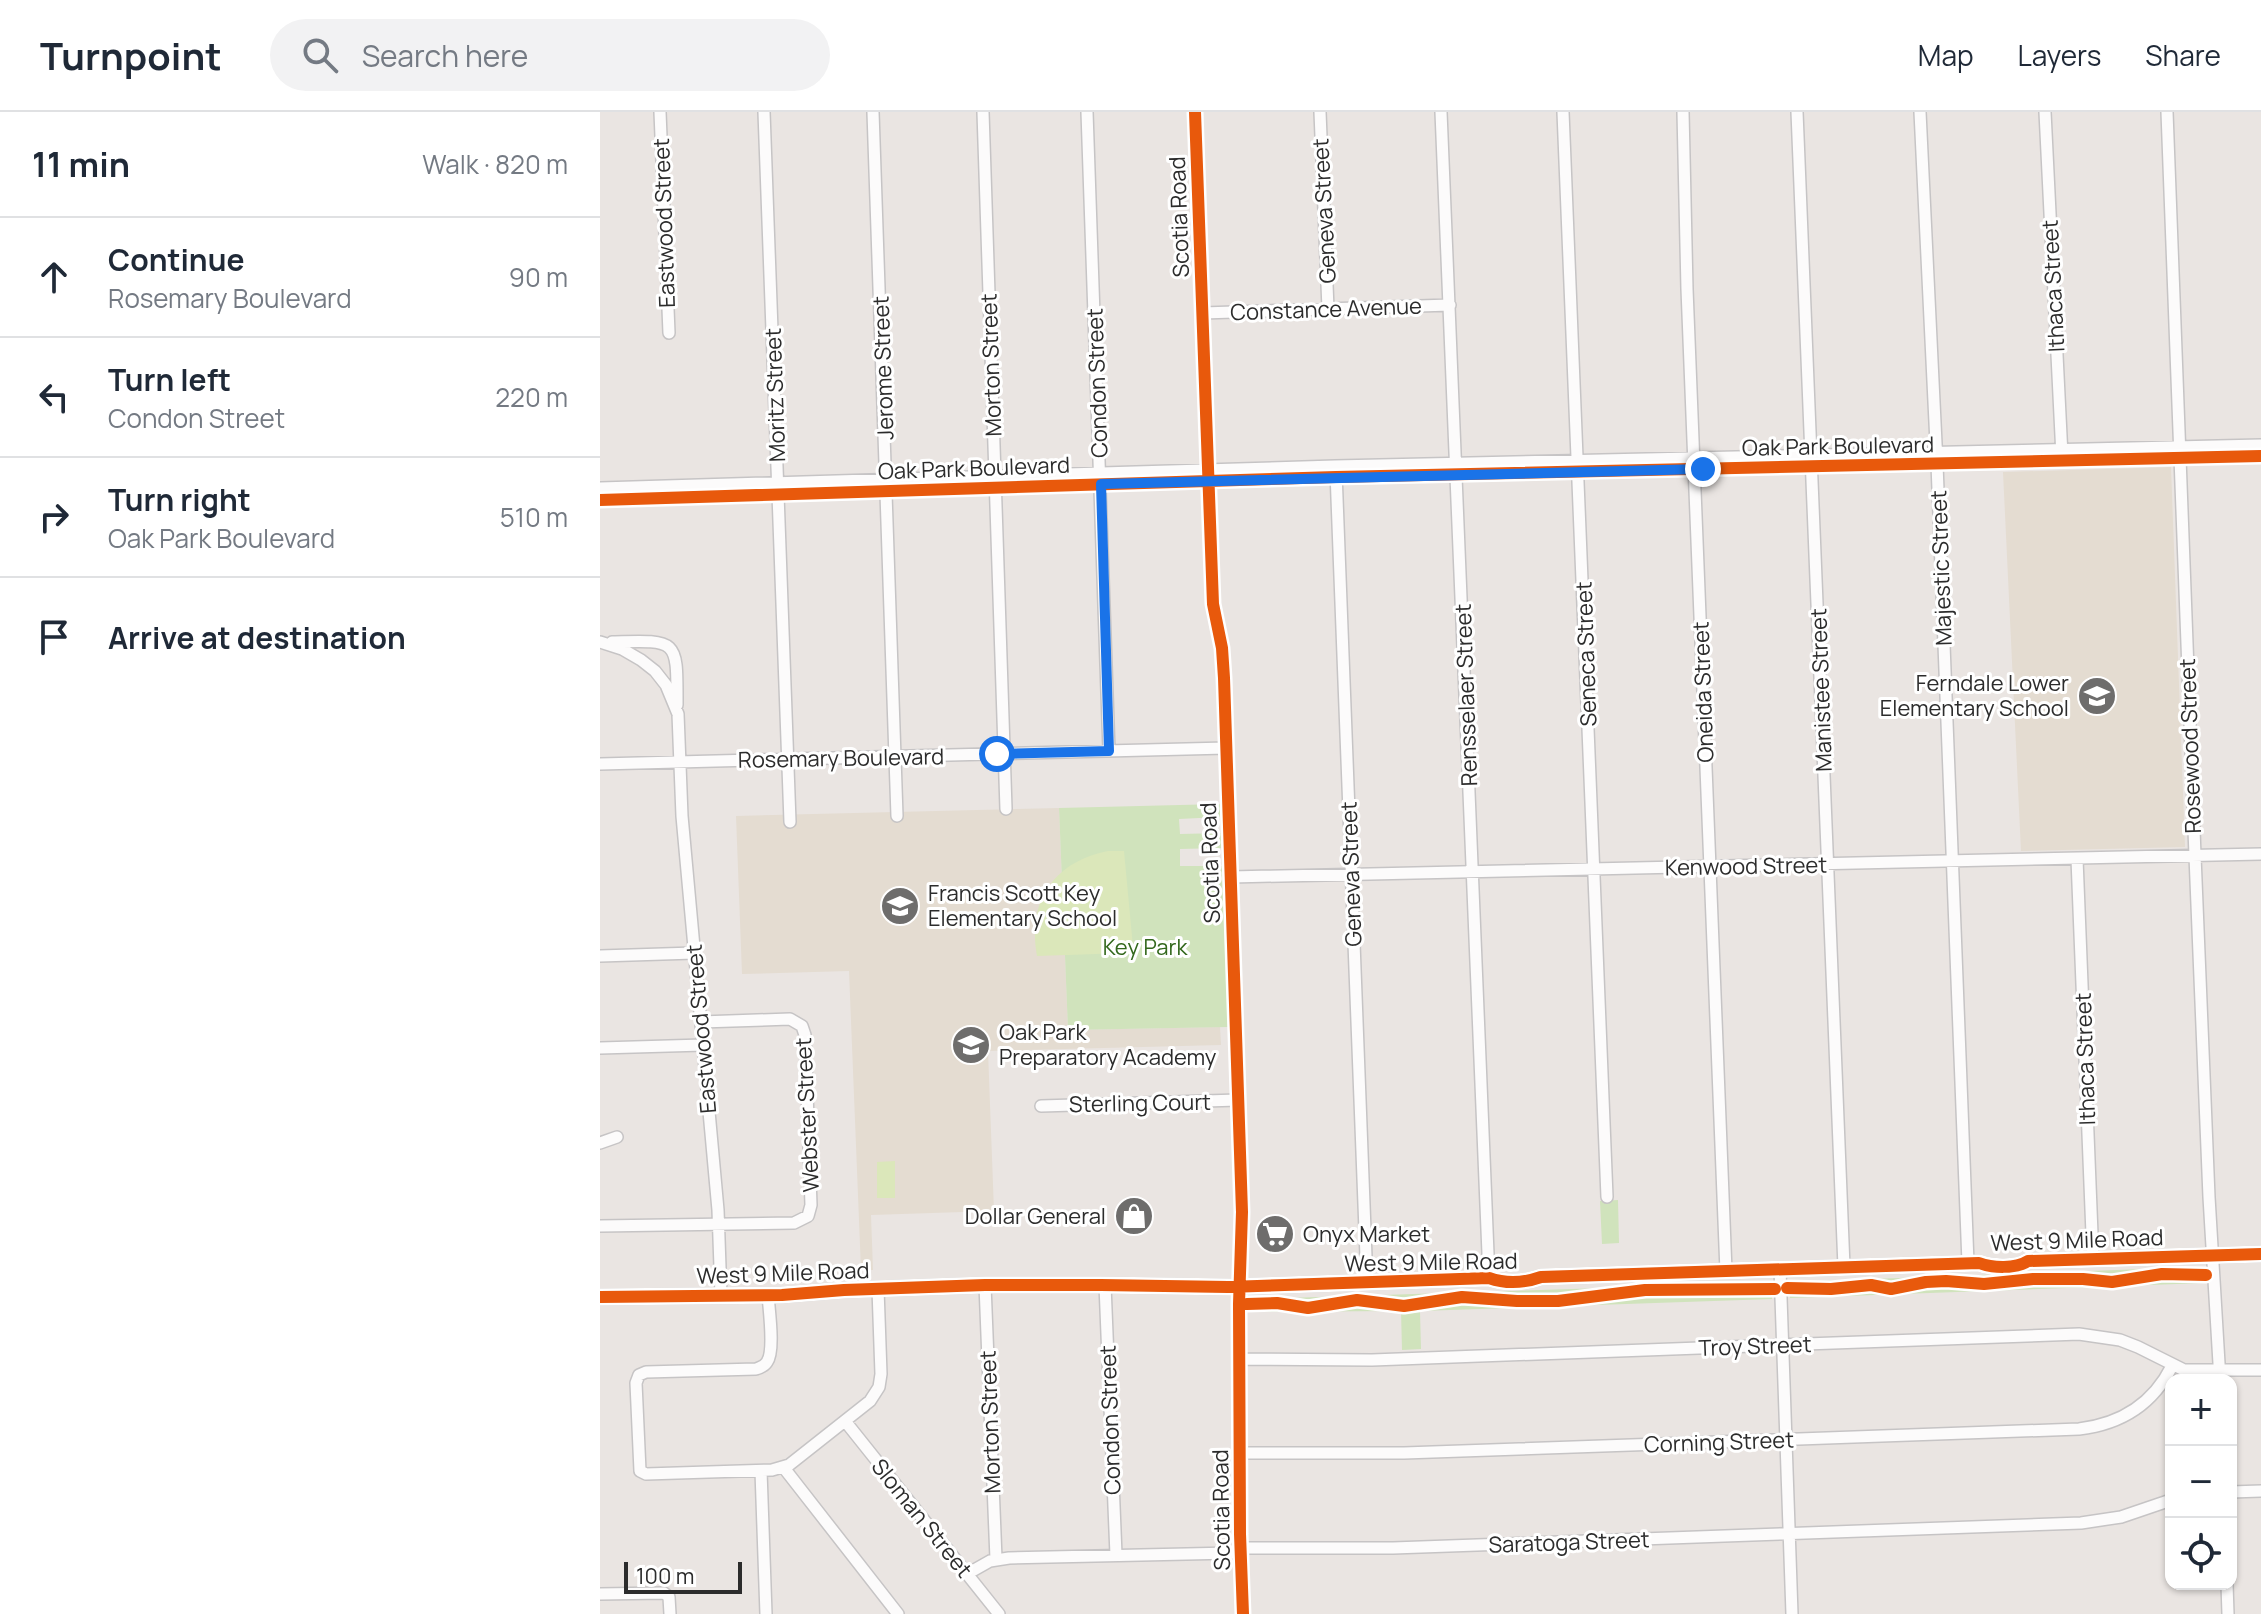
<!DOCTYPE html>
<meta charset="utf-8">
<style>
:root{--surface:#fff;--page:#f2f2f3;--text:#1f2937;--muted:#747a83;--line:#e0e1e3}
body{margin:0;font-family:Manrope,sans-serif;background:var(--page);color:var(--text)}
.controls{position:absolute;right:24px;bottom:24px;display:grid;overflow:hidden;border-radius:16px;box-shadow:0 2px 6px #0004}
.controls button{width:72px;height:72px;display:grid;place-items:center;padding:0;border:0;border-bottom:2px solid var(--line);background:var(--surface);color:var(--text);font:40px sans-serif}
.scale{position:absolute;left:24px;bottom:20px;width:118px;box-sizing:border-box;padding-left:8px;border:4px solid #2c2c2c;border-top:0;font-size:22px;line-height:28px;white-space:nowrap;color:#2c2c2c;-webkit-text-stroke:6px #fff;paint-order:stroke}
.stop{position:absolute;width:24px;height:24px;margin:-18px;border:6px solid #1a73e8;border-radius:50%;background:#fff}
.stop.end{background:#1a73e8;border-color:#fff;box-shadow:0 2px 8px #0008}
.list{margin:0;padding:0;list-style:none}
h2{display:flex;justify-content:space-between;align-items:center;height:104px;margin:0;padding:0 32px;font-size:34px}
h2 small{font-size:26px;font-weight:400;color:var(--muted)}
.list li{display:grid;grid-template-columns:52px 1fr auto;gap:24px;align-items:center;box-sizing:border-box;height:120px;padding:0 32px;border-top:2px solid var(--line)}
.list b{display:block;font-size:30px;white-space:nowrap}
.list p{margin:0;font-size:26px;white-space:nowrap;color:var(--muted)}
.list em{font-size:26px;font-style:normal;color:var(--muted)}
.icon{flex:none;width:44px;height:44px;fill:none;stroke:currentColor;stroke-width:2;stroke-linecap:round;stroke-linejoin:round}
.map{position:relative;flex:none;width:1661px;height:1502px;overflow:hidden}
header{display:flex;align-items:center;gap:48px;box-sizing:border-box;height:112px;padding:0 40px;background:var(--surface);border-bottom:2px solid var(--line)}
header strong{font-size:38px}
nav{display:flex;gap:44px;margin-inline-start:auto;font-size:28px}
.search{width:560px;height:72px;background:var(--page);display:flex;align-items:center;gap:20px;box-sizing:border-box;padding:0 28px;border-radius:44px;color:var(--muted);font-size:30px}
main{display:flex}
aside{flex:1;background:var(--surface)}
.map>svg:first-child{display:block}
</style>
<header>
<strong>Turnpoint</strong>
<div class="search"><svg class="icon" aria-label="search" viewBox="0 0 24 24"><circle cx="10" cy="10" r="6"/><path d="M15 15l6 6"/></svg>Search here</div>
<nav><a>Map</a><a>Layers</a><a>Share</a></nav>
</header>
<main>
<aside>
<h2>11 min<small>Walk · 820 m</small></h2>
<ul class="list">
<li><svg class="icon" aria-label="ahead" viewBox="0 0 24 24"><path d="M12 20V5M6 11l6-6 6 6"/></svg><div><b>Continue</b><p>Rosemary Boulevard</p></div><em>90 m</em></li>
<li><svg class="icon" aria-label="left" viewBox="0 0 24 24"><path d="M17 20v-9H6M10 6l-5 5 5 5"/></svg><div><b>Turn left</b><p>Condon Street</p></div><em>220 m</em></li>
<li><svg class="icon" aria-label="right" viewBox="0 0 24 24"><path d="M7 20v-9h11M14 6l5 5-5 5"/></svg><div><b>Turn right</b><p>Oak Park Boulevard</p></div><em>510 m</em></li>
<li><svg class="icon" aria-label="arrive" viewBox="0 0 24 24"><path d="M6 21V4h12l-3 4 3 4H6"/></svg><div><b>Arrive at destination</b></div></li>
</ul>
</aside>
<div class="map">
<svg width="1661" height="1502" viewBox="0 0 1661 1502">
<rect width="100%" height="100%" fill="#eae5e2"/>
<path fill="#e4dcd1" d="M1571 355 1585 735 1421 739 1403 360Z
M459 696 468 918 620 915 621 933 388 939 394 1099 271 1103 273 1158H261L249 859 142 862 136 704Z"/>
<path fill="#d0e3bc" d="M620 692V705L579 707 580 722 621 721V736L580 737V754H622L628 915 468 918 459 696Z
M1018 1088 1019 1131 1002 1132 1000 1089Z
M1598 1155 1602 1157 1604 1171 1190 1186 1189 1172 1192 1170Z
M1162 1171 1172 1174V1187L820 1199 821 1237 802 1238 801 1199 650 1200V1187Z"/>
<path fill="#dbe7ba" d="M508 739H524L533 835 526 841 437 844C427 790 453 750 508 739Z
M295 1049V1086H277V1050Z"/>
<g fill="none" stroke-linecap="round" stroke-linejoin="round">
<defs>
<path id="minor" d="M60 0 69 221
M164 0 190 710
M273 0 297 704
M383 0 406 697
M487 0 509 639
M595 0 613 492 622 536 624 566 642 1100 639 1192 640 1422 643 1502
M720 0 728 197
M841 0 889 1166
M963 0 1007 1085
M1083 0 1087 177 1126 1159
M1197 0 1244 1155
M1320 0 1337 352 1368 1151
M1445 0 1462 344
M1567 0 1595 744 1609 1085 1620 1268
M603 201 850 193
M736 360 767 1171
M0 376 735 354 1661 333
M0 388 736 365 1661 344
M0 530 22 537 41 548 55 559 66 573 78 602 82 704 118 1098 121 1184
M12 530C79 528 77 527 77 593
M0 652 626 636
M1477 747 1493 1147
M631 765 1661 742
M0 844 94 841
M0 936 103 933
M441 994 638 988
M0 1031 17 1025
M0 1114 194 1111 208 1104 211 1093 205 923 202 914 190 907 101 910
M1180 1157 1192 1502
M385 1173 396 1447
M505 1173 516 1443
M168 1183C169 1198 175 1239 167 1250 164 1255 161 1255 156 1257L46 1260 39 1263 36 1271 40 1359 46 1362 172 1358 189 1353 270 1289 279 1275 281 1262 278 1177
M641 1247 772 1248 1479 1222 1520 1228 1538 1235 1584 1258H1661
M245 1309 399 1502
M640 1341H804L1479 1317C1521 1312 1553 1292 1572 1254
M184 1356 298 1502
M161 1359 166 1502
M1631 1380 1661 1379
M367 1462 390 1449 409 1446 632 1441 648 1436H793L1481 1411 1521 1405 1571 1388
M1627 1472 1628 1502
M0 1482 64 1481 69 1485 70 1502"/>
<path id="major" d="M0 1185 182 1183 244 1178 385 1173H501L628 1175 889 1166C906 1172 924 1171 941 1165L1379 1151C1392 1156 1416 1157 1428 1149L1661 1142"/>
</defs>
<use href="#minor" stroke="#c6c4c5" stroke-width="14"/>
<use href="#major" stroke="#c6c3c2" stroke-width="17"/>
<use href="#minor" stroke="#fcfbfb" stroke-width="11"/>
<use href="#major" stroke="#e7e1d5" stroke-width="14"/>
<defs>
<path id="cycleway" d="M595 0 613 492 622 536 624 566 642 1100 639 1192 640 1422 643 1502
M0 388 736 365 1661 344
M1187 1176 1231 1177 1271 1173 1291 1177 1326 1170 1346 1169 1384 1172 1433 1167H1483L1512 1170 1562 1162 1606 1163
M0 1185 182 1183 244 1178 385 1173H501L628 1175 889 1166C906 1172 924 1171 941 1165L1379 1151C1392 1156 1416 1157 1428 1149L1661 1142
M647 1192 677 1191 708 1196 757 1188 804 1194 862 1185 917 1189H958L1045 1178 1175 1177"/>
</defs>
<use href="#cycleway" stroke="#fff" stroke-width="17"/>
<use href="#cycleway" stroke="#e8590c" stroke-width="12"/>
</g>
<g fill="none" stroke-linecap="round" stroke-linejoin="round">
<path stroke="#1a73e8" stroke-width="10" d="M397 642 509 639 501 372 1103 357"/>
</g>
<defs>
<symbol id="school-disc" viewBox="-11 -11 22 22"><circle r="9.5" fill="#6e6d6c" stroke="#fff"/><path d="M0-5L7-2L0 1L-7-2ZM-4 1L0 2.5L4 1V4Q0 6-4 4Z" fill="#fff"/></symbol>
<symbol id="shop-disc" viewBox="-11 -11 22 22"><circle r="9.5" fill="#6e6d6c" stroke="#fff"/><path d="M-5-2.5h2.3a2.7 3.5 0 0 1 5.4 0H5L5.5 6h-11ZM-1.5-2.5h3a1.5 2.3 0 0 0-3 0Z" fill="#fff"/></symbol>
<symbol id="supermarket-disc" viewBox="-11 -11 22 22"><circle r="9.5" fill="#6e6d6c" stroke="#fff"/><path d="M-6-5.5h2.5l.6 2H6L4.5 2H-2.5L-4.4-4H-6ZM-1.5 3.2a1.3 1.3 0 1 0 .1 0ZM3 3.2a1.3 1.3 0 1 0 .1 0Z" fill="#fff"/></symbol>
</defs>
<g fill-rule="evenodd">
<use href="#school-disc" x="1475" y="562" width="44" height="44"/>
<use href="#school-disc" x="278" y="772" width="44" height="44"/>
<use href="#school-disc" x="349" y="911" width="44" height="44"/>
<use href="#shop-disc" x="512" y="1082" width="44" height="44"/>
<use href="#supermarket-disc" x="653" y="1100" width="44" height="44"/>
</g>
<g text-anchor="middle" stroke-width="6" stroke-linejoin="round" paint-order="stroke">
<g font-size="22" fill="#2c2c2c" stroke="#fff">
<text transform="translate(724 99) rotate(-93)" y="8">Geneva Street</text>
<text transform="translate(579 105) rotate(-92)" y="8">Scotia Road</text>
<text transform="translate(64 111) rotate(-92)" y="8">Eastwood Street</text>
<text transform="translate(1453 174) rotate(-93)" y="8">Ithaca Street</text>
<text transform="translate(726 197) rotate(-2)" y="8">Constance Avenue</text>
<text transform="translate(391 253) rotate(-92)" y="8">Morton Street</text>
<text transform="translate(283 256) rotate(-92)" y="8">Jerome Street</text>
<text transform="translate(497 271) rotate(-92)" y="8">Condon Street</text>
<text transform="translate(175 283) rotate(-92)" y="8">Moritz Street</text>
<text transform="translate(1238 334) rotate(-1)" y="8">Oak Park Boulevard</text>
<text transform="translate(374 356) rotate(-2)" y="8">Oak Park Boulevard</text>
<text transform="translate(1341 456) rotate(-92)" y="8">Majestic Street</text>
<text transform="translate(986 542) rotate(-92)" y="8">Seneca Street</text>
<text transform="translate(1221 578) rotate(-92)" y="8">Manistee Street</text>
<text transform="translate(1103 580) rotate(-92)" y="8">Oneida Street</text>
<text transform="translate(866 583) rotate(-92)" y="8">Rensselaer Street</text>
<text transform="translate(1590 634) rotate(-92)" y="8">Rosewood Street</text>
<text transform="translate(241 646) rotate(-1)" y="8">Rosemary Boulevard</text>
<text transform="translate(610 751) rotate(-92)" y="8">Scotia Road</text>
<text transform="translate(1146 754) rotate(-1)" y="8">Kenwood Street</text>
<text transform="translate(751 762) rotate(-92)" y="8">Geneva Street</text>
<text transform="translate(101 917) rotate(-95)" y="8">Eastwood Street</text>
<text transform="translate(1485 947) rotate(-92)" y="8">Ithaca Street</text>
<text transform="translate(540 991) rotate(-1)" y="8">Sterling Court</text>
<text transform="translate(207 1003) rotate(-93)" y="8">Webster Street</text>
<text transform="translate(1477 1128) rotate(-2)" y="8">West 9 Mile Road</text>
<text transform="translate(831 1150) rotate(-1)" y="8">West 9 Mile Road</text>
<text transform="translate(183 1161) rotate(-2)" y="8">West 9 Mile Road</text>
<text transform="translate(1155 1234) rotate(-2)" y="8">Troy Street</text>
<text transform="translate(510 1308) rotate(-92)" y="8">Condon Street</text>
<text transform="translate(390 1310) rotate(-92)" y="8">Morton Street</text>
<text transform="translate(1119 1330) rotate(-2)" y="8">Corning Street</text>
<text transform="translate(621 1398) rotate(-91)" y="8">Scotia Road</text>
<text transform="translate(322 1406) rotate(51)" y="8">Sloman Street</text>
<text transform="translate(969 1430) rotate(-2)" y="8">Saratoga Street</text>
</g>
<g font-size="22" fill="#2c2c2c" stroke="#fff" text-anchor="start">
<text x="1469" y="579" text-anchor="end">Ferndale Lower<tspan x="1469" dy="25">Elementary School</tspan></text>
<text x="328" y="789">Francis Scott Key<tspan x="328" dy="25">Elementary School</tspan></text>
<text x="399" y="928">Oak Park<tspan x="399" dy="25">Preparatory Academy</tspan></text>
<text x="506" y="1112" text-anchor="end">Dollar General</text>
<text x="703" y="1130">Onyx Market</text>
</g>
<g font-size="22" fill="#33681d" stroke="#fff">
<text x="545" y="843">Key Park</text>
</g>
</g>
</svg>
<div class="controls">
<button>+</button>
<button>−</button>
<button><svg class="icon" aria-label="locate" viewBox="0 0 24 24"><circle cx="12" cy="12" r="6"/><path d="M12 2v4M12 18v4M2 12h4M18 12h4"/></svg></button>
</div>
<div class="scale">100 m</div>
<div class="stop" style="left:397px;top:642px"></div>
<div class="stop end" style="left:1103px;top:357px"></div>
</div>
</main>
